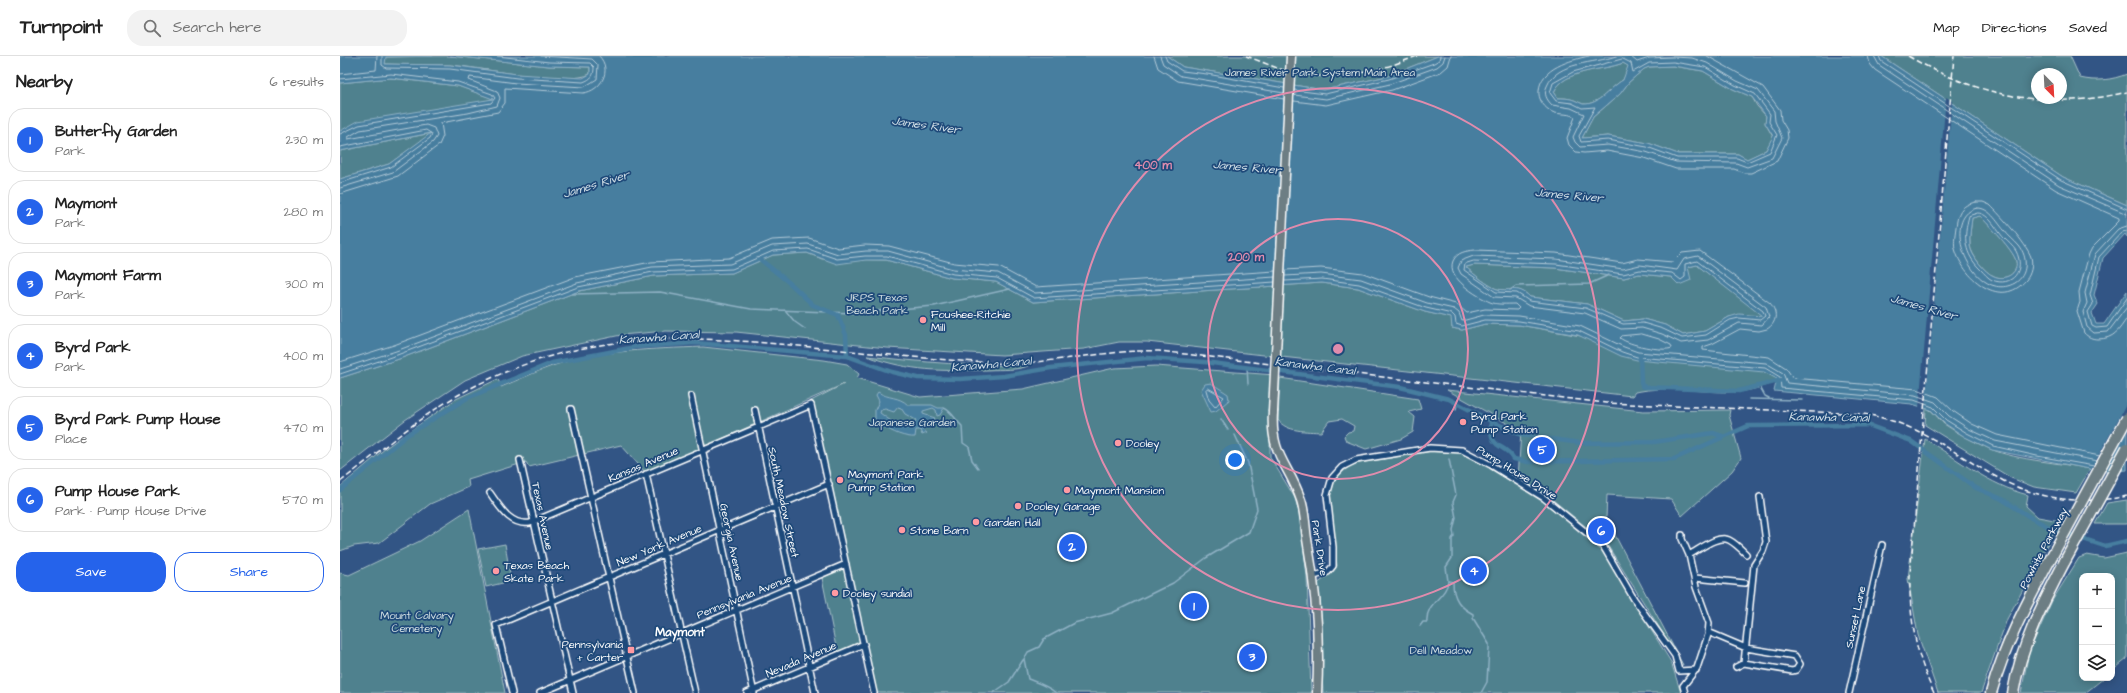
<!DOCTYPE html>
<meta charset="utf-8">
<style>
:root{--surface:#fff;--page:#f2f2f2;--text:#222;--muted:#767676;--line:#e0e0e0;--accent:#2563eb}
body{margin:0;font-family:"Architects Daughter",sans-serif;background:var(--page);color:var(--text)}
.controls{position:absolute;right:12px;bottom:12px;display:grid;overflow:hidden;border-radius:8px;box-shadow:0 2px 10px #0003}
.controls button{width:36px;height:36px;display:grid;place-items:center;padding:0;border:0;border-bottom:1px solid var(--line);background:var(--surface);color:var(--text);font:20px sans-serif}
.compass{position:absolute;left:1691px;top:12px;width:36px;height:36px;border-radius:50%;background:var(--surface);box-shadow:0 2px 10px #0003;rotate:156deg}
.you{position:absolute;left:895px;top:404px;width:14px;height:14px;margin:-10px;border:3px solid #fff;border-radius:50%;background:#1a73e8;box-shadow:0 0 0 6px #1a73e833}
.badge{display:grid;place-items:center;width:26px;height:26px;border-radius:50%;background:var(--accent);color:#fff;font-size:13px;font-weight:700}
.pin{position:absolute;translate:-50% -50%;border:2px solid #fff;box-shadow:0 1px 4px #0006}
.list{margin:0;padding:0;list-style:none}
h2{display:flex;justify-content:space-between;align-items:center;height:52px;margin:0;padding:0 16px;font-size:17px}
h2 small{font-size:13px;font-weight:400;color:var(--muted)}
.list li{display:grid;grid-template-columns:26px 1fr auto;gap:12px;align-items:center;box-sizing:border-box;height:64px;margin:0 8px 8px;padding:0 8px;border:1px solid var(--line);border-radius:16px}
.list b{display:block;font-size:15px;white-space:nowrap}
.list p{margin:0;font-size:13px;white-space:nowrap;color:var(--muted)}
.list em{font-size:13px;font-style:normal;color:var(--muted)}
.actions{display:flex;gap:8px;padding:12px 16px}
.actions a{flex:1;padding:9px 0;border:1px solid var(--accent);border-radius:16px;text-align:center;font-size:14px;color:var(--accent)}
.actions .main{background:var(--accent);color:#fff}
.icon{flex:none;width:22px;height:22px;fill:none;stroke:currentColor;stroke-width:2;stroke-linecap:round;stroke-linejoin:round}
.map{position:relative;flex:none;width:1787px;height:637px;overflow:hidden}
header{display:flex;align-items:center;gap:24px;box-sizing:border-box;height:56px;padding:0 20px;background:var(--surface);border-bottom:1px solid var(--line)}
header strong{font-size:19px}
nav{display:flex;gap:22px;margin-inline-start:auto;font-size:14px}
.search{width:280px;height:36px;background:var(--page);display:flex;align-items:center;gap:10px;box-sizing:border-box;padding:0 14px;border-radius:16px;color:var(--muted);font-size:15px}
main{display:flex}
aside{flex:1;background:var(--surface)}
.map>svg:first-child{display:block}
</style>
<header>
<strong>Turnpoint</strong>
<div class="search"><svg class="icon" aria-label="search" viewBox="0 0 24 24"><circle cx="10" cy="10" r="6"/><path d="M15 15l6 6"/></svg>Search here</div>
<nav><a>Map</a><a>Directions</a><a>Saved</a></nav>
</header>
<main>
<aside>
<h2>Nearby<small>6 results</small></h2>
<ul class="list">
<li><span class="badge">1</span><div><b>Butterfly Garden</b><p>Park</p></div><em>230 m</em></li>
<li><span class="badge">2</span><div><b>Maymont</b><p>Park</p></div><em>280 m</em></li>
<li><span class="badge">3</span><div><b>Maymont Farm</b><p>Park</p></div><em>300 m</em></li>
<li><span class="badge">4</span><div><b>Byrd Park</b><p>Park</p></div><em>400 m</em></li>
<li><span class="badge">5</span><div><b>Byrd Park Pump House</b><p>Place</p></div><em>470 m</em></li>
<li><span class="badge">6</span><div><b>Pump House Park</b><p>Park · Pump House Drive</p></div><em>570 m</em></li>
</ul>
<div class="actions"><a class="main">Save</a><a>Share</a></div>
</aside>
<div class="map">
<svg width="1787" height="637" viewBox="0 0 1787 637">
<rect width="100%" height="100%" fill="#325585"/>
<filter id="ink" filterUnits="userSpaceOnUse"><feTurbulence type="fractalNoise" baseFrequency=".025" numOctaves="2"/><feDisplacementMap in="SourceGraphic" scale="8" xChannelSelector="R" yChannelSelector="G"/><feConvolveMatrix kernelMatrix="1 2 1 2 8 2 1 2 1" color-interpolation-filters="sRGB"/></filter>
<g filter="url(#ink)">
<path fill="#4f818e" stroke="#a7c0c6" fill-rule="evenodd" d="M110 0 209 10 250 11V18C229 30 138 11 110 9 89 8 67 9 45 8V1Z
M827 0H1098L1048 20 984 34 843 11Z
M1541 0H1730L1740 22C1756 26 1772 24 1787 18V149L1723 121ZM1697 18H1721V42H1697Z
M1283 7 1289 10 1283 24C1270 31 1260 49 1243 48 1240 47 1237 45 1234 44 1229 42 1223 42 1218 42L1214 36C1224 13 1263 15 1283 7Z
M1333 10 1363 15 1393 33 1412 41 1417 50 1426 60 1425 67 1433 81 1426 94 1407 103 1398 98H1338L1308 87 1268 80 1242 82 1253 61 1280 38 1289 26 1304 13 1309 11Z
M50 22 118 30 154 43 0 75V27Z
M92 77 49 108 0 123V95Z
M1640 160C1648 168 1674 195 1676 205 1679 218 1664 225 1654 220 1645 217 1631 199 1630 189 1629 180 1631 171 1632 162Z
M467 197 482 203 546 204 612 222 656 226 693 246 982 227 1018 232 1085 256 1112 262V272L1122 274 1145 268 1179 269 1415 311 1446 323C1430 328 1413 335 1396 336 1362 337 1328 329 1295 336L1292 340 807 286H779L744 293 662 299 547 292 396 276 326 275 281 279 182 300 125 324 65 364 0 415V322L59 303 239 235 314 220 392 217 433 199Z
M1134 209 1215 212 1284 222 1299 218 1331 221 1348 217V211L1357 209 1423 260 1389 261 1365 275 1343 279 1325 269 1303 263 1284 265 1247 248 1190 241C1178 229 1171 236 1157 233 1150 231 1132 217 1126 211Z
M363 291 484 304 507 308 519 318 517 322 580 341 683 333 774 312 816 310 935 319 930 364V401L955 442 960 461 967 521 971 637H536L467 347 504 328 306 417 281 389 189 411 186 406 128 424 129 431 90 448 39 487 14 490 0 495V431L47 391 116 343 158 323 161 331C178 324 195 316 212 310 260 294 313 293 363 291Z
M527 300C581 306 636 311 690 309 678 315 661 313 648 314 601 315 572 316 527 300Z
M940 322 1078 343 1081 353 1069 356 1075 361 1073 376 1061 383 1026 393 1006 385 1004 380 1008 376 1013 375 1014 370 1002 363 989 365 981 376C967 375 946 376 938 364Z
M1107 334 1303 355 1390 354 1389 359 1401 402 1392 415 1342 460 1331 443 1267 439 1266 462 1343 609 1266 487 1208 440 1178 423 1181 375Z
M1586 352C1594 355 1598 363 1604 368 1619 378 1634 386 1650 393 1680 405 1718 406 1750 413L1736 437 1694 431 1671 422 1585 369Z
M1585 383C1619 404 1649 429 1688 439L1686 450 1698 461 1720 465 1667 563 1641 637H1598L1578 579 1568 523Z
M1092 395 1118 396 1135 403 1203 445 1262 495 1331 606 1341 637H983L977 528 992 517 997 510 990 448 991 431 998 420 1010 410 1019 407Z
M1787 444V468H1755L1767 447Z
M129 453 165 637H0V517L9 519 80 485Z
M165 488 171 525 146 531 138 493Z
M1787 497V603L1772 615V520H1742V622H1764L1745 637H1681L1689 596 1712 545 1739 502 1747 499 1764 502Z
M501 513 505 515 520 584 518 587 497 596 482 522Z"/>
<path fill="#467e9f" stroke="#90b2c5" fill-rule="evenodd" d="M0 0H93L46 1 45 8 110 9 177 18 243 22 250 18V11L209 10 110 0H827L843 11 984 34 1048 20 1098 0H1541L1723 121 1787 149V181L1785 178 1763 202 1754 239 1758 248 1752 257 1756 268H1764L1787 235V414L1765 416 1652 394 1625 381 1604 367 1591 354 1572 348 1434 335 1437 323 1424 316 1297 304 1281 300 1238 279 1179 269 1145 268 1122 274 1112 272 1111 262 1085 256 1018 232 982 227 693 246 656 226 612 222 546 204H526L497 208 467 197 433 199 392 217 314 220 239 235 59 303 0 322V123L49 108 91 77 0 95V75L18 65 153 43 118 30 51 22 0 27ZM1283 7 1288 10 1283 24C1270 31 1260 49 1243 48 1240 47 1237 45 1234 44 1229 42 1223 42 1218 42L1214 36C1224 13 1263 15 1283 7ZM1333 10 1363 15 1393 33 1412 41 1426 60 1425 67 1433 80 1426 94 1407 103 1398 98H1338L1308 87 1268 80 1242 82 1253 61 1280 38 1289 26 1304 13 1309 11ZM1640 160C1648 168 1674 195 1676 205 1679 218 1664 225 1654 220 1645 217 1631 199 1630 190 1629 181 1631 171 1632 162ZM1134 209 1215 212 1284 222 1299 218 1331 221 1339 229 1351 224 1348 211 1357 209 1422 260 1399 258 1389 261 1365 275 1343 279 1325 269 1303 263 1284 265 1247 248 1190 241C1178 229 1172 236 1157 233 1150 231 1132 217 1126 211Z
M871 327 888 338 889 344 876 355 871 356 861 334 865 328Z
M538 336C548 343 559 340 568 349H592L598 352H604L600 359 597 360 596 354 593 352 583 355V358L595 362 592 366 581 368V373L587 377 582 379 580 374H576L575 381C567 382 550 376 544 370L539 372 535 368V354L539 345 536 339ZM558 351 561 352 565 358 576 364 572 372 552 369 551 365 540 357 541 354 545 353 554 356Z"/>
<path fill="#325585" d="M1606 41 1612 45 1585 354 1579 352Z
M1787 347V376L1764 418 1750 415Z"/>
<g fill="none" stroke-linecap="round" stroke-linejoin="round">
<path stroke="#b5cbd9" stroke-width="1" d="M42 0V9L46 12 110 13 177 22 243 26C252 23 254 19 254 11L250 7 209 6 157 0
M814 0 818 12 838 25 944 43
M820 0 823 8 841 20 944 37
M825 0 827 5 842 15 867 18 944 32
M1249 0C1231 4 1200 12 1199 35 1198 42 1203 50 1209 54 1216 60 1227 56 1235 61L1227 82 1229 89 1236 96 1244 97 1267 95 1304 102 1336 113H1394L1404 117H1411L1437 105 1448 82 1447 74 1441 64 1440 54 1423 31 1367 0
M1276 0C1255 8 1217 5 1207 30 1203 38 1207 44 1212 49L1231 52 1244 58 1233 81 1235 86 1240 91 1268 89 1306 96 1336 106 1396 107 1407 111 1432 102 1442 82 1435 65 1434 55 1418 34 1397 25 1367 7 1352 2 1333 1 1309 2 1297 6 1290 0
M1528 0 1530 8 1535 14 1716 134 1779 162V165L1752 192 1749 198 1739 236 1740 246 1737 255 1744 277C1748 281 1752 283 1758 283 1774 283 1779 274 1787 262
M1534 0 1539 9 1719 129 1787 158
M1539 0 1541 5 1721 124 1787 153
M1283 3 1291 7 1293 16 1309 7 1333 6 1365 11 1395 29 1415 38 1430 58 1429 66 1437 79 1430 96 1407 106 1397 102H1337L1307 91 1268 84 1241 86 1239 80 1255 51 1242 52 1232 47 1216 45 1210 37 1213 27 1233 16Z
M0 18 36 14 37 0
M0 23 51 18 118 26 152 38 155 42 151 47 19 69 0 78
M954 34 985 38 1049 23 1094 7 1099 4 1100 0
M954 39 986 43 1050 28 1097 11 1103 6 1105 0
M954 45 986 49 1052 34 1101 16 1108 10 1111 0
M0 91 86 74 92 78 90 82 51 111 0 127
M0 132 53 116 93 86 97 80 94 72 86 69 8 83V81L20 74 128 57 157 50 160 42 157 35 129 24 130 21 176 27 244 31 257 23 258 9 252 3 201 0
M0 138 58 120 99 89 103 80 101 67 158 56 165 47V32L243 37C261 35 273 14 259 0
M1636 146H1643L1650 149C1661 160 1686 187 1691 201 1693 209 1691 218 1686 224 1661 254 1625 223 1616 196 1613 188 1615 179 1616 171 1618 157 1620 149 1636 146Z
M1637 152C1649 151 1657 166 1664 174 1668 180 1674 184 1679 190 1688 201 1688 219 1675 227 1634 250 1597 161 1637 152Z
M1638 157C1649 157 1657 175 1664 182 1668 186 1673 190 1676 195 1686 214 1672 232 1652 224 1648 222 1644 217 1641 214 1624 198 1623 182 1629 160Z
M1787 170 1778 173 1755 198 1745 237 1747 247 1743 256 1747 271 1754 277 1768 276 1787 251
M1787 175 1782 176 1759 201 1750 239 1753 248 1748 256 1752 270 1756 272 1767 271 1787 242
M1134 200 1216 203 1283 213 1300 209 1337 214 1344 203 1358 200 1426 251 1429 261 1422 269 1399 267 1368 284 1341 287 1322 278 1302 272 1281 273 1245 257 1189 250 1176 242 1154 241 1121 218 1118 212 1121 205Z
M1134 205 1216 208 1283 218 1300 214 1332 217 1341 224 1345 221V208L1357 205 1423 255 1425 260 1420 264 1399 262 1390 264 1366 279 1342 282 1323 273 1303 267 1283 268 1246 252 1189 245 1177 237 1156 236 1124 214 1125 208Z
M945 214 981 212 1023 217 1089 241 1116 248 1127 257 1145 253 1177 254 1179 252 1175 248C1167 248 1157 249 1150 246 1137 240 1106 222 1113 205 1117 196 1126 195 1135 194L1216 197 1282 207 1298 203 1333 206 1342 197 1360 195 1430 247C1438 256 1437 267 1427 273L1419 275 1400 273 1372 288 1363 291V294L1429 301 1446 312 1453 322 1577 333 1598 341 1613 355 1632 368 1657 379 1760 400
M945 220 981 218 1021 223 1087 247 1114 253 1119 257 1122 265 1144 259 1179 260 1240 270 1284 291 1298 296 1426 307 1443 317 1447 327 1575 339 1595 346 1609 360 1629 373 1655 385 1757 405
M945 225 982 223 1019 228 1086 252 1112 258 1115 261 1116 268 1122 270 1145 264 1179 265 1239 275 1282 296 1297 301 1425 312 1440 321 1441 332 1574 344 1593 351 1606 364 1627 377 1653 390 1697 400 1754 410
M1302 278 1319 283 1331 289 1332 292C1323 296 1288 289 1280 282L1282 280Z
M0 306 54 289 235 221 311 206 389 202 432 184 469 182 498 192 525 189 549 190 614 207 659 211 696 231 935 215
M0 313 56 295 237 227 312 211 390 208 432 190 468 188 498 198 526 195H548L613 213 658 217 695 237 935 221
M0 318 57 299 238 231 313 216 392 213 433 195 468 193 497 203 525 200H547L613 218 657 222 694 242 935 226
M868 332 884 341 875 351 869 344 866 334Z"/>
<path stroke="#90b2c5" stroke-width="1.5" d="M1170 234 1176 230 1249 228 1269 219
M232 238 320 236 411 253 513 257 594 250 670 233
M445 254 455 266 465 273
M907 311 908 328
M1420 331 1425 340 1429 342
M1409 343 1462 344
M604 352C612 355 616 365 622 370L623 387 629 391 632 404 638 412
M1116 354 1117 347
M881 363 888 374
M1109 403 1116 439 1113 446 1116 462 1113 474 1114 480 1112 483V502L1106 511 1108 525 1113 526C1113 543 1120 551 1133 558V562L1149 588V592L1147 626 1141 637
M1080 570 1083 566H1087C1085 547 1107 541 1108 525
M653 637 669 626 683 604
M716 637C708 630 698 627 688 623L684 603 688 596 699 591 704 583 734 567 772 557 833 527 866 502 909 476 917 453 908 407 895 379"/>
<path stroke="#467e9f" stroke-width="4.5" d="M421 204 452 229 473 249 498 259 506 279 507 300
M1300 299 1301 326 1302 330 1306 331 1399 335 1442 324
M1151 365 1181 379 1241 387 1314 386 1373 377 1382 380
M0 434 67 379 101 358 127 342 212 307 295 291 356 287 507 300 552 316 578 322 620 323 664 320 711 312 807 302 864 306 1060 331 1109 343 1151 365C1149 396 1164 386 1174 403L1188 406 1334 403 1408 370 1528 369 1571 385 1636 432 1662 443 1693 463 1713 473 1765 490 1787 485"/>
<defs>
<path id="street" d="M351 340 414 637
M231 353 295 637
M415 354 475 637
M180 404 233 637
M306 418 355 637
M150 437C160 451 170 470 190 467L471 349 534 637
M1342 479V483L1349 499 1356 531 1369 567 1368 579 1357 612 1343 630 1345 637
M1349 499C1359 494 1378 478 1389 484 1395 487 1401 493 1406 498
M974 520 988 516 993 510V491L987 439 992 422 1002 411 1016 404 1090 392 1122 394 1151 409 1204 442 1263 490 1294 543 1335 600 1339 615 1356 614
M1355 522 1405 527
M1368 576 1406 592 1455 600 1460 608 1456 614 1452 615 1404 607 1414 509 1423 495 1426 486 1420 441
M1396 611 1404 607
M172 637 156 569 489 428
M200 637 506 508
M407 637 524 588
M1509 637 1542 489"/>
<path id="primary" d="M933 356C930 400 949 408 961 444 965 456 965 470 967 483 976 533 980 586 977 637"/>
<path id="highway" d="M1651 637C1665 587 1689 543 1713 498
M1673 637C1681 589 1703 547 1725 505"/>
</defs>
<use href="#street" stroke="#fff" stroke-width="8"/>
<use href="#primary" stroke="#fff" stroke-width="11"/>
<use href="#highway" stroke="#fff" stroke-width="13"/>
<use href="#street" stroke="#1f4a7a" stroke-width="5"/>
<use href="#primary" stroke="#6d7e84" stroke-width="8"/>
<use href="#highway" stroke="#6d7e84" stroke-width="10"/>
<path stroke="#fff" stroke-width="1.5" stroke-dasharray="6 3" stroke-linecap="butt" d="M906 0C917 4 929 9 940 13 986 28 1035 17 1077 0
M1568 0C1637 40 1708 55 1787 36
M0 426C43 393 84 356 133 331 258 267 368 281 501 294 551 299 601 304 652 307 708 310 763 293 819 295L1266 347 1523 358C1581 367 1613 398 1662 424 1700 444 1745 449 1787 440
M1594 637C1576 600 1569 561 1570 520L1614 0"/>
<defs>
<path id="primary-bridge" d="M933 356 951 0"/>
<path id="highway-bridge" d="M1713 498 1787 362
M1725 505 1787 392"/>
</defs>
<use href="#primary-bridge" stroke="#fff" stroke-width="11" stroke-linecap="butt"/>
<use href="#highway-bridge" stroke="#fff" stroke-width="13" stroke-linecap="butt"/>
<use href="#primary-bridge" stroke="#6d7e84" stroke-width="8"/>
<use href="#highway-bridge" stroke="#6d7e84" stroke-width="10"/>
</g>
</g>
<g fill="none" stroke="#e08cad" stroke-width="2">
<circle cx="998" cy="293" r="130"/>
<circle cx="998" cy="293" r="261"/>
</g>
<g fill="#ff9aa2" stroke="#1f4a7a" stroke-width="1.5">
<circle cx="583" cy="264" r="4"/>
<circle cx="1123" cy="366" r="4"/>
<circle cx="778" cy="387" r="4"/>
<circle cx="500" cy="424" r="4"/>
<circle cx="727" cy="434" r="4"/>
<circle cx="678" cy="450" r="4"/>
<circle cx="636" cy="466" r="4"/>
<circle cx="562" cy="474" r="4"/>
<circle cx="156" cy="515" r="4"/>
<circle cx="495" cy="537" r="4"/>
<rect x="287" y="590" width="8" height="8" rx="2"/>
</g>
<g text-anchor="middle" stroke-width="3.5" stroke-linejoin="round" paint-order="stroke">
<g font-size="11" fill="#d3e0e3" stroke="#1f4a7a">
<text x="980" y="20">James River Park System Main Area</text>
<text x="537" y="245">JRPS Texas<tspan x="537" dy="13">Beach Park</tspan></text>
<text x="572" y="370">Japanese Garden</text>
<text x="77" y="563">Mount Calvary<tspan x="77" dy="13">Cemetery</tspan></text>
<text x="1101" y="598">Dell Meadow</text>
</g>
<g font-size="11" fill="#fff" stroke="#1f4a7a" text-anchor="start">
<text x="591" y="262">Foushee-Ritchie<tspan x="591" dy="13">Mill</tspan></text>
<text x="1131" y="364">Byrd Park<tspan x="1131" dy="13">Pump Station</tspan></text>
<text x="786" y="391">Dooley</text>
<text x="508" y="422">Maymont Park<tspan x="508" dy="13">Pump Station</tspan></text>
<text x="735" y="438">Maymont Mansion</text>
<text x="686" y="454">Dooley Garage</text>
<text x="644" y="470">Garden Hall</text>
<text x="570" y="478">Stone Barn</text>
<text x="164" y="513">Texas Beach<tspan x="164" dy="13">Skate Park</tspan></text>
<text x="503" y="541">Dooley sundial</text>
<text x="283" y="592" text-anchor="end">Pennsylvania<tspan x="283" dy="13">+ Carter</tspan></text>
</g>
<g font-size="11" fill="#fff" stroke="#1f4a7a">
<text transform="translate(303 408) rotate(-23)" y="4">Kansas Avenue</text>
<text transform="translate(1177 416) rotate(32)" y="4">Pump House Drive</text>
<text transform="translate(444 446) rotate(78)" y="4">South Meadow Street</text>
<text transform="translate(203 460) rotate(78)" y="4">Texas Avenue</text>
<text transform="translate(392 486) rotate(78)" y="4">Georgia Avenue</text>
<text transform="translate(319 489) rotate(-23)" y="4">New York Avenue</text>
<text transform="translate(980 492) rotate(81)" y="4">Park Drive</text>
<text transform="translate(1703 492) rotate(-62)" y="4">Powhite Parkway</text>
<text transform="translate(404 540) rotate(-22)" y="4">Pennsylvania Avenue</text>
<text transform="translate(1515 561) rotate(-78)" y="4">Sunset Lane</text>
<text transform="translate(461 603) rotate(-23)" y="4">Nevada Avenue</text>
</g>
<g font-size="12" font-style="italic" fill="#d1dfe7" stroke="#1f4a7a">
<text transform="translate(586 69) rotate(8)" y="4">James River</text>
<text transform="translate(907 111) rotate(5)" y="4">James River</text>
<text transform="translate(256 128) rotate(-17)" y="4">James River</text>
<text transform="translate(1229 139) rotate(5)" y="4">James River</text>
<text transform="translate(1584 251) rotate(16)" y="4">James River</text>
<text transform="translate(319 281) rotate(-4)" y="4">Kanawha Canal</text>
<text transform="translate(651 308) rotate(-5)" y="4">Kanawha Canal</text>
<text transform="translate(975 310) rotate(7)" y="4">Kanawha Canal</text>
<text transform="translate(1489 361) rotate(1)" y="4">Kanawha Canal</text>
</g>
<g font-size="12" font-weight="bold" fill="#fff" stroke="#1f4a7a">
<text x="340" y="580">Maymont</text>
</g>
</g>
<circle cx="998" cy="293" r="6" fill="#e08cad" stroke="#1f4a7a" stroke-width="2"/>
<g font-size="12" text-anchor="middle" font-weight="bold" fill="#e08cad" stroke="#1f4a7a" stroke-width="3.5" stroke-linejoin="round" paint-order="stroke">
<text x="813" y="113">400 m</text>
<text x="906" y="205">200 m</text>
</g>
</svg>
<div class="controls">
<button>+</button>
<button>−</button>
<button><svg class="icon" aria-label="layers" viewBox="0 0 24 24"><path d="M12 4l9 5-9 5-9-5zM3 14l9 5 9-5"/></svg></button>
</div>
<svg class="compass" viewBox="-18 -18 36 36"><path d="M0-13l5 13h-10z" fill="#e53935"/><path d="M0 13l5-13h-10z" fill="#767676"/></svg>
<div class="you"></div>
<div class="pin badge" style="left:854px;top:550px">1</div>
<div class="pin badge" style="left:732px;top:491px">2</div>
<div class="pin badge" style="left:912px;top:601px">3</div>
<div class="pin badge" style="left:1134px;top:515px">4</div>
<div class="pin badge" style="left:1202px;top:394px">5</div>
<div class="pin badge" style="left:1261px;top:475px">6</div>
</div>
</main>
